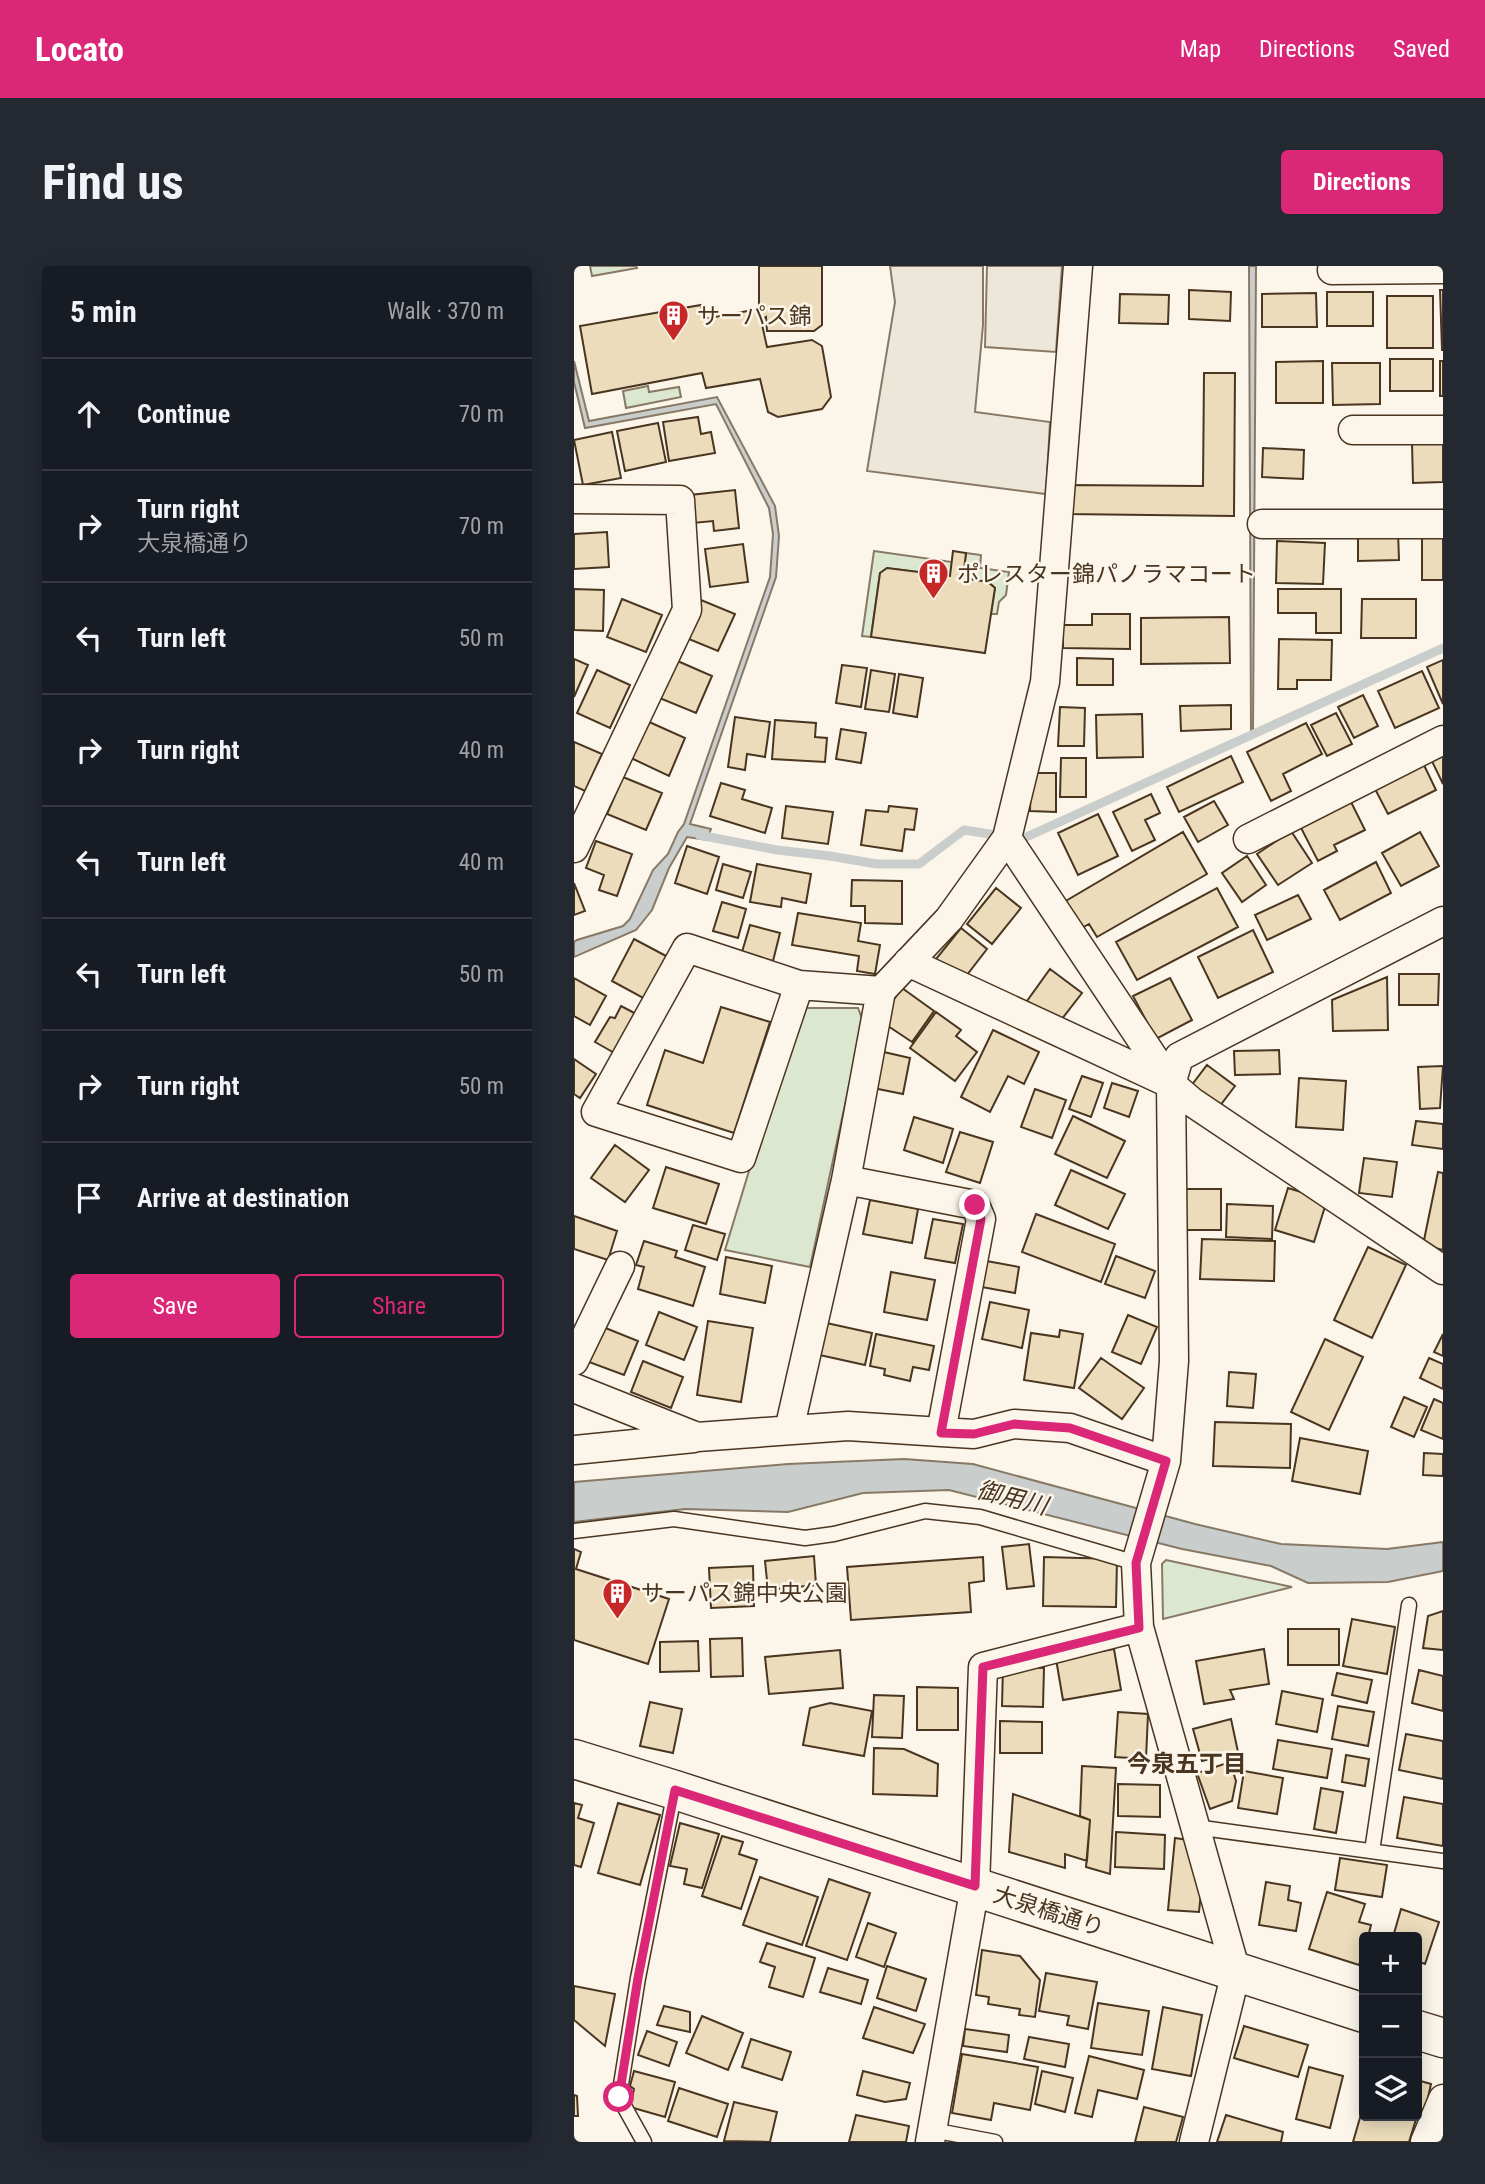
<!DOCTYPE html>
<meta charset="utf-8">
<style>
:root{--surface:#171b24;--page:#242831;--text:#f1f3f6;--muted:#9ea1a6;--line:#363941;--accent:#db2777}
body{margin:0;font-family:"Roboto Condensed","Noto Sans JP",sans-serif;background:var(--page);color:var(--text)}
.controls{position:absolute;right:21px;bottom:21px;display:grid;overflow:hidden;border-radius:7px;box-shadow:0 4px 18px #0003}
.controls button{width:63px;height:63px;display:grid;place-items:center;padding:0;border:0;border-bottom:2px solid var(--line);background:var(--surface);color:var(--text);font:35px sans-serif}
.stop{position:absolute;width:21px;height:21px;margin:-16px;border:5px solid #db2777;border-radius:50%;background:#fff}
.stop.end{background:#db2777;border-color:#fff;box-shadow:0 2px 7px #0008}
.list{margin:0;padding:0;list-style:none}
h2{display:flex;justify-content:space-between;align-items:center;height:91px;margin:0;padding:0 28px;font-size:30px}
h2 small{font-size:23px;font-weight:400;color:var(--muted)}
.list li{display:grid;grid-template-columns:46px 1fr auto;gap:21px;align-items:center;box-sizing:border-box;height:112px;padding:0 28px;border-top:2px solid var(--line)}
.list b{display:block;font-size:26px;white-space:nowrap}
.list p{margin:0;font-size:23px;white-space:nowrap;color:var(--muted)}
.list em{font-size:23px;font-style:normal;color:var(--muted)}
.actions{display:flex;gap:14px;padding:21px 28px}
.actions a{flex:1;padding:16px 0;border:2px solid var(--accent);border-radius:7px;text-align:center;font-size:24px;color:var(--accent)}
.actions .main{background:var(--accent);color:#fff}
.icon{flex:none;width:38px;height:38px;fill:none;stroke:currentColor;stroke-width:2;stroke-linecap:round;stroke-linejoin:round}
.map{position:relative;flex:none;width:869px;height:1876px;overflow:hidden;border-radius:7px}
header{display:flex;align-items:center;gap:42px;box-sizing:border-box;height:98px;padding:0 35px;background:var(--accent);color:#fff}
header strong{font-size:33px}
nav{display:flex;gap:38px;margin-inline-start:auto;font-size:24px}
.intro{display:flex;align-items:center;justify-content:space-between;box-sizing:border-box;height:168px;padding:0 42px}
h1{margin:0;font-size:49px}
.button{padding:18px 32px;border-radius:7px;background:var(--accent);color:#fff;font-size:24px;font-weight:700}
main{display:flex;gap:42px;padding:0 42px}
aside{flex:1;background:var(--surface);border-radius:7px;box-shadow:0 4px 18px #0003}
.map>svg:first-child{display:block}
</style>
<header>
<strong>Locato</strong>
<nav><a>Map</a><a>Directions</a><a>Saved</a></nav>
</header>
<div class="intro"><h1>Find us</h1><a class="button">Directions</a></div>
<main>
<aside>
<h2>5 min<small>Walk · 370 m</small></h2>
<ul class="list">
<li><svg class="icon" aria-label="ahead" viewBox="0 0 24 24"><path d="M12 20V5M6 11l6-6 6 6"/></svg><div><b>Continue</b></div><em>70 m</em></li>
<li><svg class="icon" aria-label="right" viewBox="0 0 24 24"><path d="M7 20v-9h11M14 6l5 5-5 5"/></svg><div><b>Turn right</b><p>大泉橋通り</p></div><em>70 m</em></li>
<li><svg class="icon" aria-label="left" viewBox="0 0 24 24"><path d="M17 20v-9H6M10 6l-5 5 5 5"/></svg><div><b>Turn left</b></div><em>50 m</em></li>
<li><svg class="icon" aria-label="right" viewBox="0 0 24 24"><path d="M7 20v-9h11M14 6l5 5-5 5"/></svg><div><b>Turn right</b></div><em>40 m</em></li>
<li><svg class="icon" aria-label="left" viewBox="0 0 24 24"><path d="M17 20v-9H6M10 6l-5 5 5 5"/></svg><div><b>Turn left</b></div><em>40 m</em></li>
<li><svg class="icon" aria-label="left" viewBox="0 0 24 24"><path d="M17 20v-9H6M10 6l-5 5 5 5"/></svg><div><b>Turn left</b></div><em>50 m</em></li>
<li><svg class="icon" aria-label="right" viewBox="0 0 24 24"><path d="M7 20v-9h11M14 6l5 5-5 5"/></svg><div><b>Turn right</b></div><em>50 m</em></li>
<li><svg class="icon" aria-label="arrive" viewBox="0 0 24 24"><path d="M6 21V4h12l-3 4 3 4H6"/></svg><div><b>Arrive at destination</b></div></li>
</ul>
<div class="actions"><a class="main">Save</a><a>Share</a></div>
</aside>
<div class="map">
<svg width="869" height="1876" viewBox="0 0 869 1876">
<rect width="100%" height="100%" fill="#fbf6e9"/>
<path fill="#dce7d0" stroke="#887966" stroke-width="2" d="M16 0H62L63 2 18 10Z
M74 120 75 126 105 121 107 131 52 142 49 125Z
M300 285 378 296 376 310 313 302 306 307 297 371 288 370Z
M392 287 407 289 406 302 435 306 432 329 425 336 423 348H417L421 322 414 316 389 312Z
M233 742H284L289 755 236 1001 151 984 222 750Z
M592 1294 718 1321 589 1353 588 1298Z"/>
<path fill="#ede7d9" stroke="#887966" stroke-width="2" d="M316 0H409V59L401 146 476 156 472 228 293 205 321 36Z
M413 0H488L482 86 411 81Z"/>
<path fill="#c9cecd" stroke="#887966" stroke-width="2" d="M675 0H682L679 464 677 466Z
M0 95 15 155 143 131 201 240 205 270 202 311 116 558 137 563 133 574 113 571 95 602 78 644 62 664 0 691V676L3 674 49 660 56 653 79 604 94 588 104 566 110 558 196 311 199 268 195 242 142 138 11 162 0 116Z
M330 1193 399 1198 621 1258 707 1278 813 1283 869 1276V1305L814 1316 734 1317 697 1300 608 1283 375 1224 289 1227 214 1246 111 1243 0 1256V1216L214 1198Z"/>
<g fill="none" stroke-linecap="round" stroke-linejoin="round">
<path stroke="#c9cecd" stroke-width="9" d="M125 569 203 584 256 590 303 598H345L390 564 448 573 869 382"/>
</g>
<path fill="#ecdcbc" stroke="#4a3520" stroke-width="2" d="M185 0H248V59L240 65H193L192 51 187 54 193 81 238 74 248 80 257 131 248 143 204 151 194 146 186 113 132 122 128 107 18 128 6 60 127 39 129 53 185 43Z
M615 24 657 26 656 55 615 53Z
M866 24H869V84H868Z
M753 26H799V60H753Z
M742 27 743 61H688V28Z
M546 28 595 29 594 58 545 57Z
M813 30H859V82H813Z
M816 93H859V125H816Z
M749 95V137H702V96Z
M866 95H869V130H866Z
M758 97H806V138L759 139Z
M630 107H661L660 250 491 248 492 219 629 220Z
M124 151 127 168 137 166 141 187 95 195 89 156Z
M84 157 92 196 51 205 43 165Z
M38 166 47 212 9 219 0 174Z
M838 177H869V216L839 217Z
M689 182 730 184 729 213 688 211Z
M161 224 165 262 140 265 139 255 119 257 116 229Z
M33 266 35 301 0 303V268Z
M824 266 825 294 784 295V267Z
M848 272H869V314H848Z
M703 275 751 277 749 318 702 317Z
M169 278 174 316 136 321 131 283Z
M379 285 392 287 389 312 414 316 421 322 411 387 297 371 306 307 313 302 376 310Z
M0 323 30 324 29 365 0 364Z
M704 323H767V367H742V347H704Z
M122 332 161 348 144 385 105 369Z
M48 333 88 349 72 386 33 371Z
M788 333H842V372H787Z
M518 348H556V383L489 382V359H518Z
M655 351 656 397 567 398V352Z
M705 373 758 374 757 414H723V423H704Z
M503 392 539 393V419H503Z
M0 393 14 399 0 431Z
M99 393 138 410 122 447 83 431Z
M869 394V438L853 401Z
M268 399 293 402 287 441 262 437Z
M23 404 56 419 36 462 3 447Z
M297 404 321 408 315 446 291 443Z
M848 405 865 442 821 462 804 425Z
M325 408 349 412 343 451 319 447Z
M789 429 804 460 780 472 764 441Z
M657 439V463L607 465 606 440Z
M486 441 511 442 510 480H484Z
M762 447 778 478 753 490 737 459Z
M568 448 569 491 523 492 522 449Z
M161 451 196 456 191 491 173 488 171 504 154 501Z
M201 454 242 457 241 471 253 472 251 496 198 493Z
M73 455 111 472 95 510 57 492Z
M732 457 748 488 709 508 717 525 697 535 673 486Z
M267 463 292 467 287 497 262 493Z
M0 476 28 488 11 525 0 520Z
M869 482V518L855 489Z
M657 490 669 516 605 546 593 521Z
M487 492H512V531H486Z
M849 497 862 524 814 548 800 521Z
M457 507H482V546L456 545Z
M49 511 88 527 72 564 33 548Z
M147 517 171 524 168 533 198 542 191 567 136 550Z
M577 528 586 547 571 554 581 574 558 585 539 546Z
M776 534 791 564 760 579 763 585 744 595 725 558Z
M640 535 654 559 624 576 610 551Z
M212 540 259 546 254 578 208 572Z
M315 540 343 543 340 564 331 563 328 585 287 579 292 544 314 546Z
M524 548 544 590 504 609 484 567Z
M717 565 738 597 704 619 683 588Z
M609 566 633 608 523 671 515 658 506 663 490 636Z
M846 566 865 600 827 620 808 587Z
M22 575 58 588 43 630 25 624 30 609 12 602Z
M113 580 145 591 133 628 101 617Z
M673 590 692 619 668 636 648 607Z
M802 596 817 627 766 654 750 624Z
M149 598 177 606 169 632 142 624Z
M183 598 237 608 232 637 208 632 207 641 176 636Z
M278 614 328 615V658L291 657V640H277Z
M0 617 11 645 0 649Z
M422 622 447 642 418 678 393 658Z
M643 622 664 661 563 714 542 676Z
M724 629 737 653 693 674 681 649Z
M148 636 172 643 164 672 139 665Z
M224 647 287 657 284 675 306 679 301 708 283 705 285 690 218 679Z
M176 659 206 667 199 695 168 686Z
M387 662 413 683 389 714 362 693Z
M679 664 699 706 644 732 624 691Z
M60 673 94 691 71 733 38 715Z
M476 703 508 727 484 758 453 735Z
M825 708H865L864 739H825Z
M813 711 814 764 759 765 758 734Z
M0 712 32 730 16 759 0 750Z
M596 712 618 754 582 773 559 730Z
M328 722 360 745 338 776 305 754Z
M47 740 66 750 44 789 21 776 36 751 41 752Z
M147 741 196 756 160 867 73 839 91 784 129 797Z
M362 746 387 764 382 770 403 786 381 815 336 782Z
M419 764 465 786 450 818 434 810 416 846 387 831Z
M301 784 336 792 329 828 294 821Z
M705 784 706 808 661 809 660 785Z
M0 793 22 808 6 832 0 828Z
M633 799 661 820 645 841 617 820Z
M869 800 866 842 846 843 844 801Z
M508 810 529 817 517 851 495 843Z
M725 812 772 815 769 864 722 861Z
M538 817 564 825 555 851 530 842Z
M461 823 492 834 478 872 447 861Z
M499 850 551 875 533 912 481 888Z
M340 851 379 863 369 897 330 884Z
M842 855 869 858V883L838 879Z
M386 866 419 876 406 917 372 906Z
M41 879 75 904 51 936 17 912Z
M790 892 823 896 818 931 785 927Z
M92 901 145 918 132 958 79 942Z
M497 904 551 928 534 963 481 939Z
M864 906 869 907V984L849 979Z
M714 922 753 934 740 976 701 964Z
M612 923H647V964H612Z
M296 934 344 943 338 977 289 968Z
M653 938 699 940 698 973 652 971Z
M462 948 541 978 527 1016 448 986Z
M0 950 43 965 34 994 0 983Z
M359 953 389 958 381 997 351 992Z
M119 959 151 968 143 994 111 984Z
M628 973 701 975 700 1015 626 1013Z
M70 975 103 985 101 991 131 1001 119 1040 64 1023 70 1001 62 999Z
M794 981 832 999 798 1072 760 1054Z
M542 990 581 1005 571 1032 531 1018Z
M152 991 198 1000 191 1037 146 1028Z
M407 994 445 1001 441 1027 402 1020Z
M317 1006 361 1014 353 1054 310 1046Z
M416 1036 455 1044 448 1082 408 1073Z
M85 1046 123 1061 110 1094 72 1079Z
M554 1049 583 1061 567 1098 538 1086Z
M134 1055 179 1062 167 1136 123 1129Z
M248 1056 298 1067 291 1099 241 1088Z
M29 1061 64 1075 50 1109 15 1096Z
M486 1064 509 1068 500 1122 450 1114 457 1067 485 1071Z
M302 1068 360 1080 355 1104 339 1101 336 1115 310 1109 311 1103 296 1100Z
M869 1068V1090L860 1086Z
M751 1073 789 1091 755 1164 717 1146Z
M527 1092 570 1122 548 1153 505 1122Z
M855 1092 869 1098V1123L846 1112Z
M69 1095 109 1111 97 1142 57 1126Z
M655 1106 682 1108 679 1142 653 1140Z
M830 1131 853 1141 840 1171 817 1161Z
M860 1133 869 1137V1173L847 1164Z
M641 1156 717 1158 716 1202 639 1200Z
M726 1172 794 1185 786 1228 718 1215Z
M850 1187 869 1188V1210L849 1209Z
M455 1278 460 1320 433 1323 428 1281Z
M0 1283 7 1286 2 1303 95 1333 74 1398 0 1374Z
M240 1290 242 1319 194 1324 191 1295Z
M409 1291 410 1315 395 1317 397 1346 277 1354 273 1301Z
M470 1291 543 1293 542 1341 469 1340Z
M179 1300 180 1340 137 1342 135 1302Z
M869 1345V1384L849 1382 854 1350Z
M778 1353 821 1361 813 1408 769 1400Z
M714 1363H765V1399H714Z
M168 1372 169 1410 137 1411 136 1373Z
M124 1375 125 1405 86 1406V1376Z
M540 1383 547 1424 489 1434 482 1393Z
M690 1383 695 1418 656 1424 660 1433 630 1438 622 1395Z
M266 1384 269 1422 195 1428 191 1391Z
M429 1400 470 1402 469 1441 428 1440Z
M845 1404 869 1410V1445L838 1437Z
M763 1407 798 1414 793 1437 758 1429Z
M343 1421 384 1422V1464H343Z
M708 1425 749 1433 743 1466 702 1458Z
M300 1429 330 1430 328 1472 298 1471Z
M76 1436 108 1443 99 1487 66 1480Z
M256 1437 298 1445 290 1490 229 1479 236 1442Z
M764 1440 800 1446 794 1480 758 1473Z
M544 1446 574 1448 572 1493 541 1491Z
M657 1453 664 1486 628 1495 619 1463Z
M426 1455 468 1456V1487H426Z
M832 1468 869 1475V1513L825 1504Z
M704 1474 758 1483 753 1512 699 1503Z
M300 1482 330 1483 364 1498 363 1530 299 1528Z
M772 1489 795 1493 791 1520 768 1516Z
M656 1496 662 1515 658 1535 636 1543 623 1507Z
M508 1500 542 1502 536 1608 512 1601 516 1554 506 1550Z
M670 1505 709 1512 703 1548 664 1542Z
M544 1518 586 1519V1551L544 1550Z
M747 1522 769 1526 762 1567 740 1563Z
M439 1528 516 1554 513 1595 491 1588V1602L435 1586Z
M830 1531 869 1538V1580L823 1572Z
M0 1537 8 1539 4 1552 20 1557 7 1601 0 1599Z
M44 1537 86 1549 66 1619 24 1607Z
M106 1557 145 1568 128 1622 110 1618 113 1603 96 1600Z
M542 1566 591 1569 590 1603 541 1601Z
M148 1570 169 1576 165 1588 183 1594 167 1643 128 1630Z
M601 1572 614 1574 628 1616 625 1646 594 1644Z
M766 1592 813 1599 808 1631 761 1624Z
M186 1611 244 1631 228 1679 169 1659Z
M255 1613 296 1627 273 1694 232 1680Z
M692 1616 716 1620 714 1634 727 1637 722 1665 685 1659Z
M753 1626 791 1638 785 1656 797 1659 794 1671H790V1683L785 1699 735 1683Z
M827 1643 865 1656 851 1698 843 1695V1671H819Z
M294 1657 322 1667 310 1701 282 1691Z
M193 1677 241 1692 229 1731 195 1721 201 1701 186 1696Z
M408 1684 446 1690 466 1714 461 1751 445 1749 446 1743 414 1738 415 1731 402 1729Z
M313 1700 352 1713 342 1745 303 1732Z
M254 1702 294 1714 287 1738 246 1726Z
M472 1707 523 1716 514 1763 493 1759 495 1750 465 1745Z
M0 1720 41 1728 31 1780 0 1754Z
M524 1737 575 1745 568 1789 517 1782Z
M90 1740 116 1746V1766L83 1759Z
M300 1741 351 1758 339 1787 289 1772Z
M589 1741 628 1749 617 1810 578 1803Z
M128 1750 169 1767 154 1804 112 1787Z
M670 1760 734 1779 724 1811 660 1792Z
M391 1763 435 1769 433 1786 389 1780Z
M73 1765 103 1776 95 1800 64 1789Z
M455 1771 495 1778 491 1801 450 1793Z
M177 1773 217 1786 208 1814 168 1801Z
M388 1788 464 1801 456 1844 420 1837 417 1854 378 1847Z
M515 1790 570 1804 563 1833 524 1824 518 1851 501 1847Z
M735 1801 769 1810 756 1862 722 1853Z
M60 1805 101 1816 91 1851 56 1841 60 1823 56 1820Z
M289 1805 336 1817 332 1833 311 1836 283 1829Z
M468 1805 499 1812 491 1846 461 1838Z
M843 1814 857 1818 851 1845 843 1842Z
M105 1822 154 1838 143 1871 94 1855Z
M0 1829 3 1830 4 1850H0Z
M160 1836 203 1846 196 1876 150 1875Z
M790 1838V1850H843L835 1876H779Z
M570 1841 609 1851 602 1876H561Z
M282 1849 335 1860 332 1876H275Z
M652 1849 709 1866 707 1876H643Z"/>
<g fill="none" stroke-linecap="round" stroke-linejoin="round">
<defs>
<path id="lane" d="M0 1265 100 1253 231 1272 260 1268 351 1245 406 1251 562 1297
M621 1561 869 1595
M798 1585 835 1339
M358 1864 421 1876
M70 1876 45 1831 64 1712 101 1525"/>
<path id="street" d="M758 4 869 3
M779 164H869
M0 233 106 234 113 344 0 582
M688 258H869
M433 572 597 818 618 836 869 1004
M674 573 869 474
M334 696 597 818
M225 719 167 892 22 846 113 682 225 719 307 725
M272 914 401 939 407 953 367 1166 400 1168 440 1158 496 1162 592 1195 562 1297 565 1361 409 1401 401 1620 356 1876
M0 1095 46 1000
M0 1122 123 1171 274 1160 367 1166
M215 1164 272 914 307 725 375 653 433 572 471 416 504 0
M0 1184 120 1172
M592 1195 600 1095 597 818 605 791 869 655
M565 1361 662 1706 620 1876
M851 1876 869 1833"/>
<path id="secondary" d="M0 1493 101 1524 790 1747
M843 1764 869 1772"/>
</defs>
<use href="#lane" stroke="#4a3520" stroke-width="17"/>
<use href="#street" stroke="#4a3520" stroke-width="31"/>
<use href="#secondary" stroke="#4a3520" stroke-width="41"/>
<use href="#lane" stroke="#fbf6e9" stroke-width="14"/>
<use href="#street" stroke="#fbf6e9" stroke-width="28"/>
<use href="#secondary" stroke="#fbf6e9" stroke-width="38"/>
</g>
<g fill="none" stroke-linecap="round" stroke-linejoin="round">
<path stroke="#db2777" stroke-width="9" d="M45 1831 64 1712 101 1524 401 1620 409 1401 565 1362 562 1297 592 1195 496 1162 440 1158 400 1168 367 1167 407 953 401 939"/>
</g>
<defs>
<symbol id="building-pin" viewBox="-11 -11 22 30"><path d="M0 17L-7.5 6A9.5 9.5 0 1 1 7.5 6Z" fill="#c62828" stroke="#fbf6e9"/><path d="M-4-6H4V6H1V3H-1V6H-4ZM-2.5-4.3h1.7v1.8h-1.7ZM.8-4.3h1.7v1.8H.8ZM-2.5-1h1.7V.8h-1.7ZM.8-1h1.7V.8H.8Z" fill="#fff"/></symbol>
</defs>
<g fill-rule="evenodd">
<use href="#building-pin" x="82" y="32" width="35" height="47"/>
<use href="#building-pin" x="342" y="290" width="35" height="47"/>
<use href="#building-pin" x="26" y="1310" width="35" height="47"/>
</g>
<g text-anchor="middle" stroke-width="5" stroke-linejoin="round" paint-order="stroke">
<g font-size="23" fill="#4a3520" stroke="#fbf6e9" text-anchor="start">
<text x="123" y="58">サーパス錦</text>
<text x="383" y="316">ポレスター錦パノラマコート</text>
<text x="67" y="1335">サーパス錦中央公園</text>
</g>
<g font-size="23" fill="#4a3520" stroke="#fbf6e9">
<text transform="translate(475 1645) rotate(18)" y="8">大泉橋通り</text>
</g>
<g font-size="24" font-style="italic" fill="#4a3520" stroke="#fbf6e9">
<text transform="translate(438 1232) rotate(14)" y="8">御用川</text>
</g>
<g font-size="24" font-weight="bold" fill="#4a3520" stroke="#fbf6e9">
<text x="613" y="1506">今泉五丁目</text>
</g>
</g>
</svg>
<div class="controls">
<button>+</button>
<button>−</button>
<button><svg class="icon" aria-label="layers" viewBox="0 0 24 24"><path d="M12 4l9 5-9 5-9-5zM3 14l9 5 9-5"/></svg></button>
</div>
<div class="stop" style="left:45px;top:1831px"></div>
<div class="stop end" style="left:401px;top:939px"></div>
</div>
</main>
